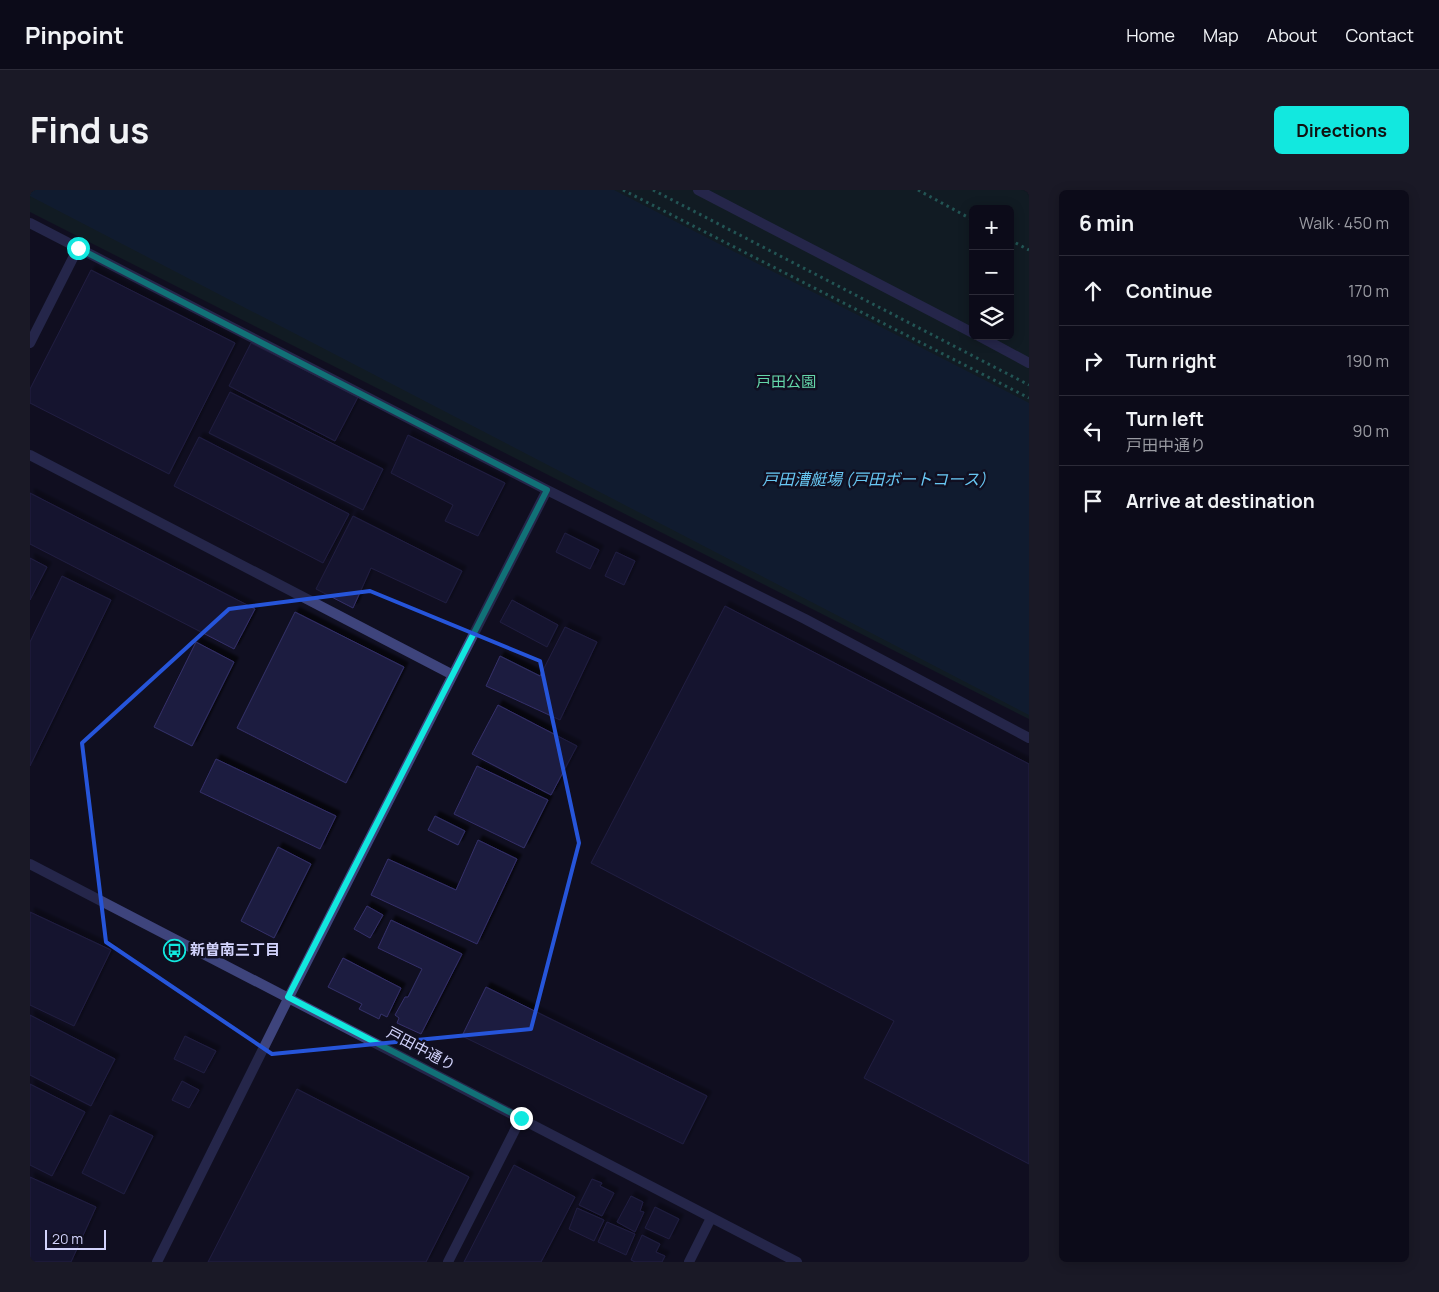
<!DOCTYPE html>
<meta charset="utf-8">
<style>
:root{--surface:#0c0b19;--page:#1a1926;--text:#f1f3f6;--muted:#9a9ba2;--line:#2c2b38;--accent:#12e8df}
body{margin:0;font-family:Manrope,"Noto Sans JP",sans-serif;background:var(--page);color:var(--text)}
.controls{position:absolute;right:15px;top:15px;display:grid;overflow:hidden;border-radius:8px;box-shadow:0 2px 12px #0003}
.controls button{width:45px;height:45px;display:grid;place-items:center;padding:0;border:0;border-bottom:1px solid var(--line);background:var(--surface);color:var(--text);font:25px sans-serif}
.scale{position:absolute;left:15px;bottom:12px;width:61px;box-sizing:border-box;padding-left:5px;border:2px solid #d2d3fc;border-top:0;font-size:14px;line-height:18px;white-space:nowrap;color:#d2d3fc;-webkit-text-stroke:4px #100f21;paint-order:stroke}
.stop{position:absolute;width:15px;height:15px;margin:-11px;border:4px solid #12e8df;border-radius:50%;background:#fff}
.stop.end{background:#12e8df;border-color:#fff;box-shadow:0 1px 5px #0008}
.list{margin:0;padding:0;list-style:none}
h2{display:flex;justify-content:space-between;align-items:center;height:65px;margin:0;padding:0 20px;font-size:21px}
h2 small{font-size:16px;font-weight:400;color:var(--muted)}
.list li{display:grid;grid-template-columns:32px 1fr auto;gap:15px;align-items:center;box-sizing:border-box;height:70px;padding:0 20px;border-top:1px solid var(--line)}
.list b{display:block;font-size:19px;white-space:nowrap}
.list p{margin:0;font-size:16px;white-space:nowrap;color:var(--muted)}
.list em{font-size:16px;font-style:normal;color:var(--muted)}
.icon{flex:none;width:28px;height:28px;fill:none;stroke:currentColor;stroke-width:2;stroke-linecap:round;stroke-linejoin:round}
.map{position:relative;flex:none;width:999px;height:1072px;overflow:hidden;border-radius:8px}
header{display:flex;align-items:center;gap:30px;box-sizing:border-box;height:70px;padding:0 25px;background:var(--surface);border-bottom:1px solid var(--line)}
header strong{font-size:24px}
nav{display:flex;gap:28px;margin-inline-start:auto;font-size:18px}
.intro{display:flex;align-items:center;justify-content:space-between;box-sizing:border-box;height:120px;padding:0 30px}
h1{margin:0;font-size:35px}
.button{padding:12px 22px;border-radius:8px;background:var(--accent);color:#111;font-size:18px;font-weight:700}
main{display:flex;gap:30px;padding:0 30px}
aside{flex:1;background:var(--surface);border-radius:8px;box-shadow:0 2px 12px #0003}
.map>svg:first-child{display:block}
</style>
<header>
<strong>Pinpoint</strong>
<nav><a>Home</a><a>Map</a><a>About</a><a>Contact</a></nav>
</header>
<div class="intro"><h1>Find us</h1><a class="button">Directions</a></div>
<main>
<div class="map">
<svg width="999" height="1072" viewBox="0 0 999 1072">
<defs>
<filter id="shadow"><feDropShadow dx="4.5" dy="-4.5" stdDeviation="1" flood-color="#0009"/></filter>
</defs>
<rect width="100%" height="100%" fill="#100f21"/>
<path fill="#132a26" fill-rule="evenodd" d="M0 0H999V529L0 22ZM943 19H980V146H943Z"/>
<path fill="#112b42" d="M0 0H584L999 213V525L0 6Z"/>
<path fill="#1f1d40" stroke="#34306a" filter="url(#shadow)" d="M61 80 205 153 139 284 0 213V199Z
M221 153 328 207 305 251 199 196Z
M200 202 353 279 333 320 179 243Z
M378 245 475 293 448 346 415 331 423 315 361 283Z
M169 247 319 324 293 373 144 296Z
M0 303 225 419 204 459 0 354Z
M323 326 432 381 416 413 341 378 323 418 286 399Z
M535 343 569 360 560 379 526 362Z
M586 362 605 371 594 395 575 386Z
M0 368 17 377 0 410Z
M32 386 81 410 0 576V452Z
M482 410 528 435 517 457 470 432Z
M695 416 999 574V974L834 888 864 831 561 673Z
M265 422 374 477 316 593 207 538Z
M535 437 567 452 530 530 456 496 470 466 510 486Z
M166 452 204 472 162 556 124 537Z
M468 515 547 556 521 605 442 564Z
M186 569 306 626 290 659 170 602Z
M447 576 518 610 494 658 424 624Z
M405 626 435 641 428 655 398 640Z
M448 650 487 669 447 754 341 705 358 669 426 700Z
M248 657 281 674 244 748 211 731Z
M337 716 353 725 340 748 324 739Z
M0 722 81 760 44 836 0 815Z
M361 730 432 764 391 844 367 833 369 828 365 825 375 807H378L392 779 348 758Z
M313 768 371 798 357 827 351 824 349 829 329 819 332 814 298 797Z
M456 797 677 906 653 954 432 846Z
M0 825 85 869 61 916 0 885Z
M155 846 186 861 174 883 144 869Z
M152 891 169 900 159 918 142 910Z
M0 894 55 922 22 986 0 975Z
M267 899 439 987 396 1072H178Z
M80 925 123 946 94 1004 52 983Z
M484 975 545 1007 511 1072H434Z
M0 987 66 1017 41 1072H4L0 1070Z
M562 989 572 993 570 996 584 1003 572 1026 549 1015Z
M601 1006 613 1012 610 1021 614 1022 605 1042 587 1032Z
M625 1017 649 1029 639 1049 615 1038Z
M547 1018 574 1030 564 1051 539 1039Z
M577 1032 605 1044 596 1065 568 1052Z
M612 1045 630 1054 626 1062 635 1066 632 1072H605L601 1070Z"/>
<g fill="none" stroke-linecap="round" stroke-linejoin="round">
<path stroke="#38aa93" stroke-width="3" stroke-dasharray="2.5 4" stroke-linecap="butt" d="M593 0 999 208
M623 0 999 195
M888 0 943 30
M980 50 999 60"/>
<path stroke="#3e447c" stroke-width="10" d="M418 1072 491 928"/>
<path stroke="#3e447c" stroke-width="10" d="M0 33 517 300 775 429 999 548
M0 153 48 58
M0 265 423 485
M259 807 517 300"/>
<path stroke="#3e447c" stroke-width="10" d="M668 0 943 143
M949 146 999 173
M0 674 767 1072
M127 1072 259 807
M659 1072 681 1028"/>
</g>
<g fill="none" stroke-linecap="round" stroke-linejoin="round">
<path stroke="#12e8df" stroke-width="6" d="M48 58 517 300 258 807 491 928"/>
</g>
<path d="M0 0H999V1072H0ZM340 401 510 471 549 653 501 839 242 864 76 752 52 553 199 419Z" fill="#100f21" fill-opacity=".55" fill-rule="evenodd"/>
<path fill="none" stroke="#2655da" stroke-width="4" stroke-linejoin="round" d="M340 401 510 471 549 653 501 839 242 864 76 752 52 553 199 419Z"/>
<defs>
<symbol id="bus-ring" viewBox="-11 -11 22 22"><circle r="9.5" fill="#100f21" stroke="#12e8df" stroke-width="1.5"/><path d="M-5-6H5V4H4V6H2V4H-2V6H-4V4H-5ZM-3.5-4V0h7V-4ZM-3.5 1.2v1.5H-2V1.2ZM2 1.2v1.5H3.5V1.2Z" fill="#12e8df"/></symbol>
</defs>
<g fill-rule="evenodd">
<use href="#bus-ring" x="132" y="748" width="25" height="25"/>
</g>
<g text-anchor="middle" stroke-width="5" stroke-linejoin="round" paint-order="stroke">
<g font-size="15" fill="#64d6a9" stroke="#100f21">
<text x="756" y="197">戸田公園</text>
</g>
<g font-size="15" font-weight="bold" fill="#d2d3fc" stroke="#100f21" text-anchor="start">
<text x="160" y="765">新曽南三丁目</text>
</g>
<g font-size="15" fill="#d2d3fc" stroke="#100f21">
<text transform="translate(391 859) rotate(28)" y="5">戸田中通り</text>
</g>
<g font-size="16" font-style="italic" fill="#68c7f3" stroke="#100f21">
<text x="844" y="295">戸田漕艇場 (戸田ボートコース)</text>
</g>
</g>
</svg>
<div class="controls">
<button>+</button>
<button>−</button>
<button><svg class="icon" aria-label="layers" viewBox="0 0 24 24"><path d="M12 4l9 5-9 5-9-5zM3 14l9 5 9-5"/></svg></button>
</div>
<div class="scale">20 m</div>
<div class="stop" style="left:48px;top:58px"></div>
<div class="stop end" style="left:491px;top:928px"></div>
</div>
<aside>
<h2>6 min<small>Walk · 450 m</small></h2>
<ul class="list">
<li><svg class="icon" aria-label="ahead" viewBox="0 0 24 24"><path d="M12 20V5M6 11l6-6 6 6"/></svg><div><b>Continue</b></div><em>170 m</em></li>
<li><svg class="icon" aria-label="right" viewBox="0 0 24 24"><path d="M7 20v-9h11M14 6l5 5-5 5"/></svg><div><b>Turn right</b></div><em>190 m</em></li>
<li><svg class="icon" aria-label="left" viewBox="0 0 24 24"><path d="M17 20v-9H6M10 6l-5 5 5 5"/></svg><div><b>Turn left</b><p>戸田中通り</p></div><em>90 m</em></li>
<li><svg class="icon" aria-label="arrive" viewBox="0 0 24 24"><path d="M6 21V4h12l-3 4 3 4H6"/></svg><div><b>Arrive at destination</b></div></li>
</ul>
</aside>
</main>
